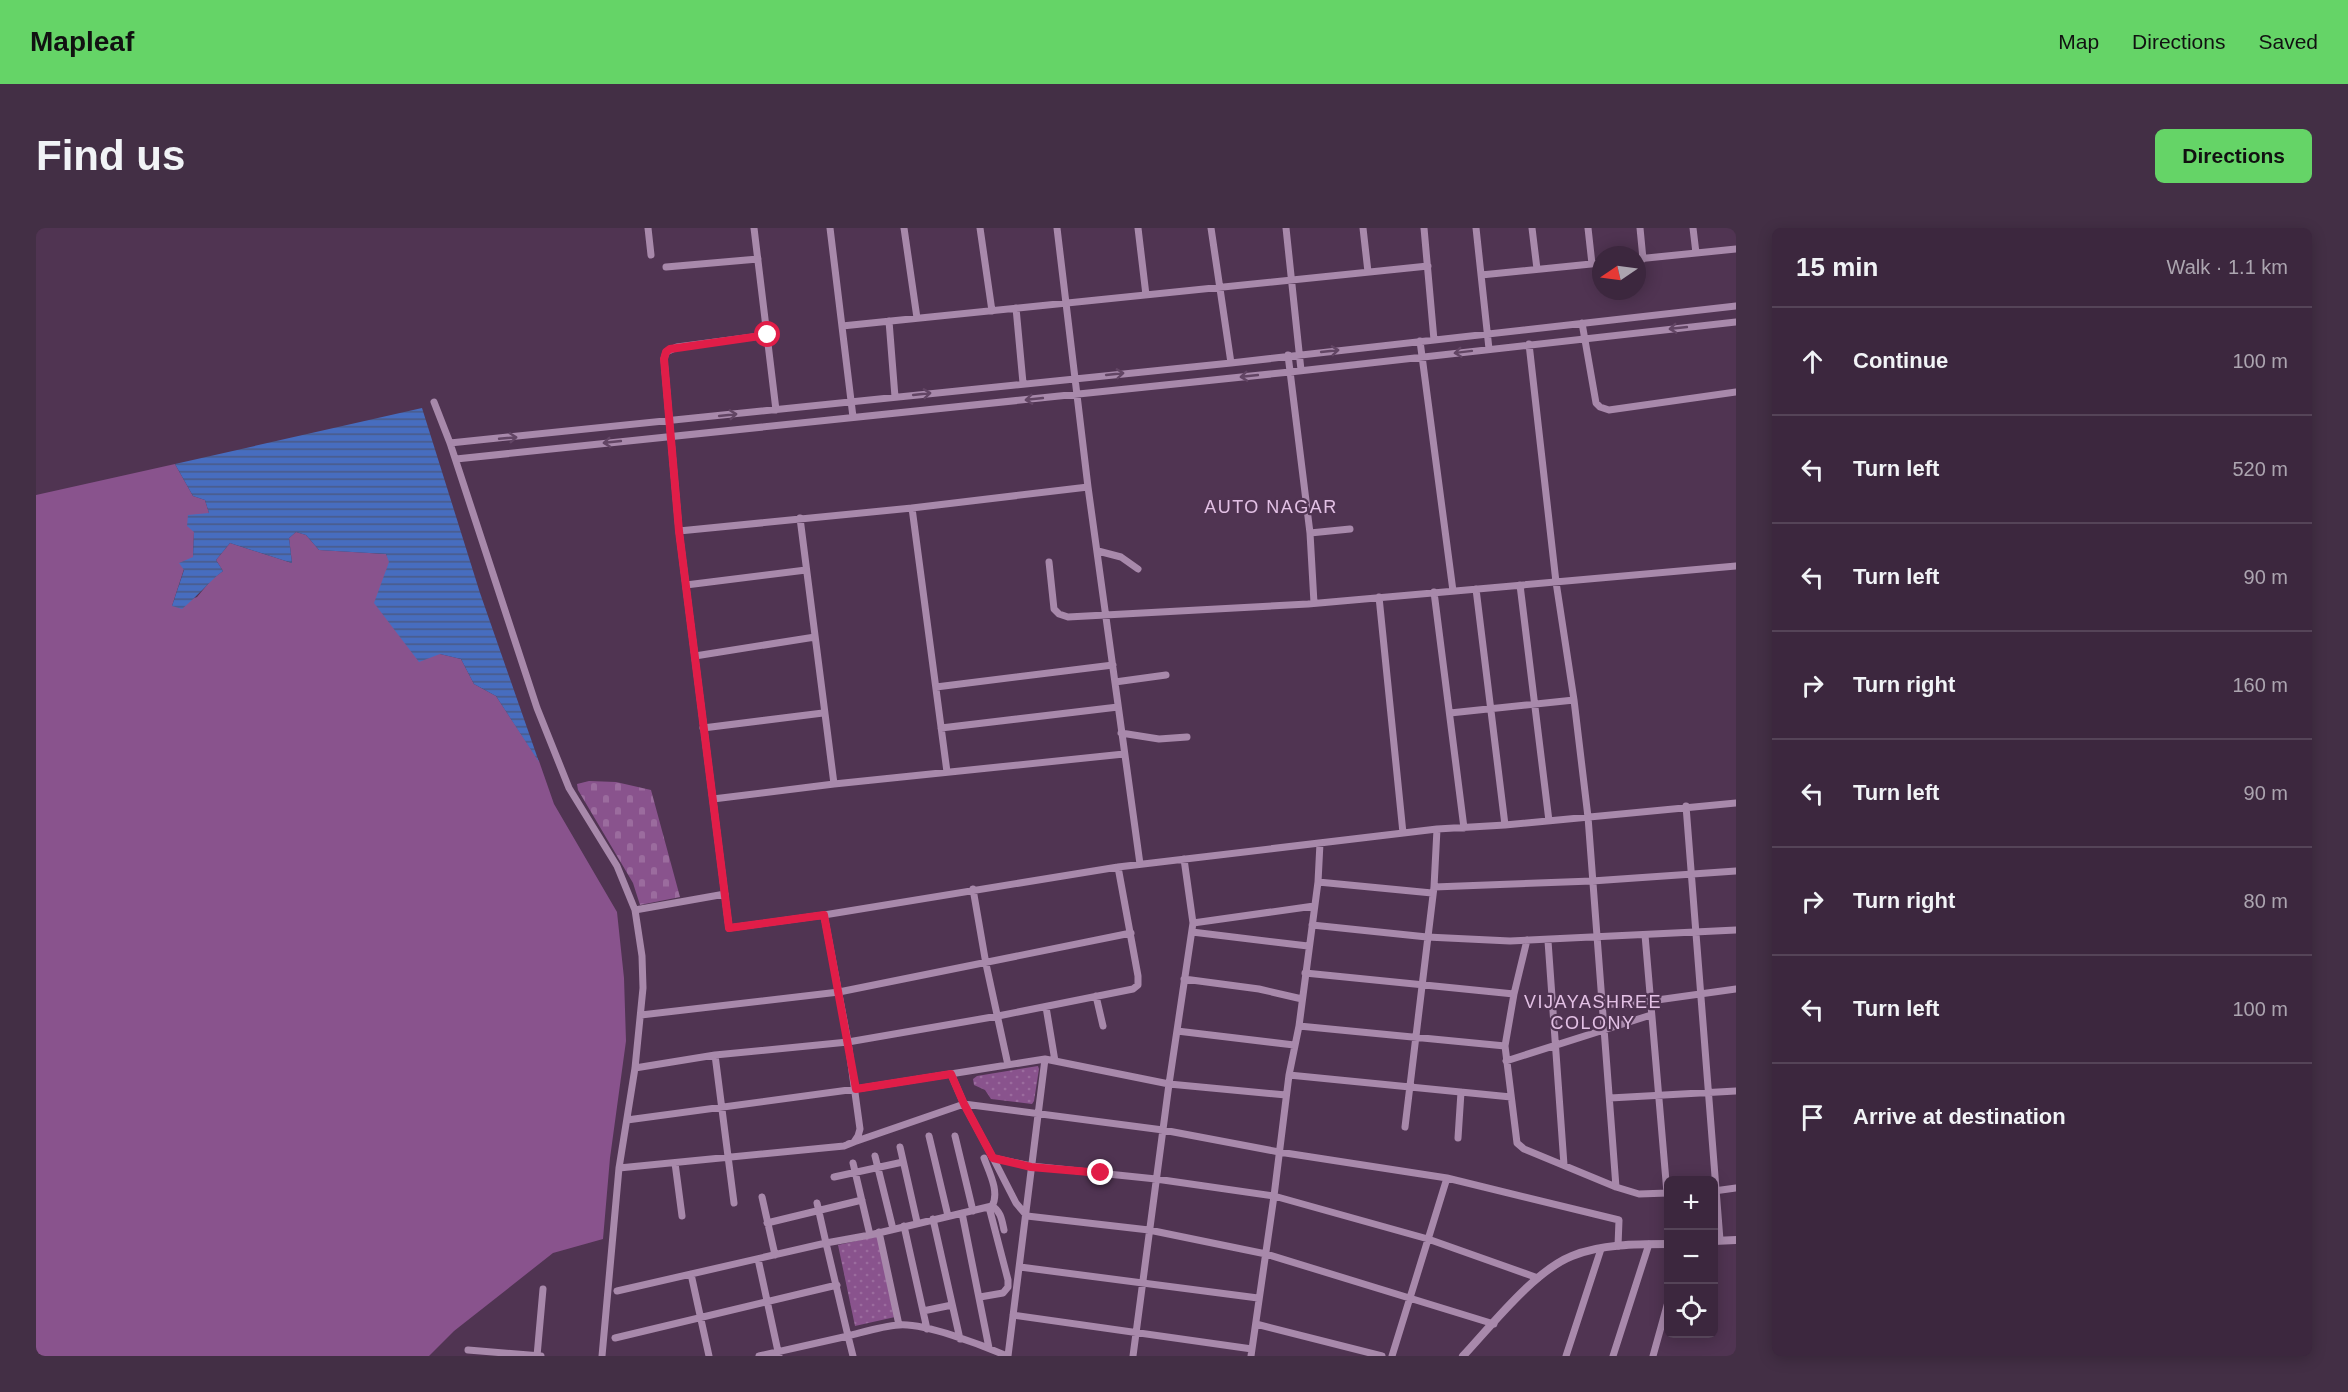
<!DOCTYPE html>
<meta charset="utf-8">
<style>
:root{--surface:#3c273e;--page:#432f45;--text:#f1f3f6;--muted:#aca5b0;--line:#554458;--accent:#65d467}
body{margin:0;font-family:Arial,sans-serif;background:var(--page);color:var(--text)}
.controls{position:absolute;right:18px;bottom:18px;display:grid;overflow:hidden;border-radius:9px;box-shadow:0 3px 15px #0003}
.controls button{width:54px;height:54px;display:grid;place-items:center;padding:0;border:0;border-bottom:2px solid var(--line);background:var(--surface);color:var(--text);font:30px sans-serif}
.compass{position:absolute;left:1556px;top:18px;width:54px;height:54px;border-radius:50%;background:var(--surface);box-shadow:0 3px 15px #0003;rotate:257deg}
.stop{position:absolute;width:18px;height:18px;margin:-14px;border:4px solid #e11d48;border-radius:50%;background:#fff}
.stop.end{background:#e11d48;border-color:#fff;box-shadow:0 2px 6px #0008}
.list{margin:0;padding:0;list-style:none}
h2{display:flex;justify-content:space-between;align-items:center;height:78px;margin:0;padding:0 24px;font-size:26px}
h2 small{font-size:20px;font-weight:400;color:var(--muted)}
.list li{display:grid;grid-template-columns:39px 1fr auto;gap:18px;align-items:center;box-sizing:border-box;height:108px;padding:0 24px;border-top:2px solid var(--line)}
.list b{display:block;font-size:22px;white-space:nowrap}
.list em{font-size:20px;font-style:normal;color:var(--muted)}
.icon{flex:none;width:33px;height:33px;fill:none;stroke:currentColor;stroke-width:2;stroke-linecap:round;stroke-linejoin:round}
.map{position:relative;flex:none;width:1700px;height:1128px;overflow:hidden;border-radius:9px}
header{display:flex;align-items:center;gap:36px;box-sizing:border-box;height:84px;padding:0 30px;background:var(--accent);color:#111}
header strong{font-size:28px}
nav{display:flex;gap:33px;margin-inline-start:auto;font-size:21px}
.intro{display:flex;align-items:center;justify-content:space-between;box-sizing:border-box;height:144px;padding:0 36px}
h1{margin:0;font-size:42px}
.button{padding:15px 27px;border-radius:9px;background:var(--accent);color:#111;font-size:21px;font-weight:700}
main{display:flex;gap:36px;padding:0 36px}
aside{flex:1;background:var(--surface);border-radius:9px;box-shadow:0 3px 15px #0003}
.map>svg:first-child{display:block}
</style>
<header>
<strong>Mapleaf</strong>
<nav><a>Map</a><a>Directions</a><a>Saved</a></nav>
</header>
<div class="intro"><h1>Find us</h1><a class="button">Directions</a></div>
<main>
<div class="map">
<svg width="1700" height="1128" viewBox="0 0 1700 1128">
<defs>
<pattern id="cemetery-stones" width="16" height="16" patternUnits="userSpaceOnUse" patternTransform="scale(1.5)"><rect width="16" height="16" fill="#89538d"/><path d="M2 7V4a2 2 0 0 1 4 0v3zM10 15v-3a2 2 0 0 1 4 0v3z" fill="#9b6c9e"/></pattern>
<pattern id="park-dots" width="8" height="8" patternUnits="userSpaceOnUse" patternTransform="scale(1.5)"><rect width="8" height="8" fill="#89538d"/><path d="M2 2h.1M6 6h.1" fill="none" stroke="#9b6c9e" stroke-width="1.8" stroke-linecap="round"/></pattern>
<pattern id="water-rules" width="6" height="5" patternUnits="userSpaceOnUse" patternTransform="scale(1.5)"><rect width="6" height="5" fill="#476dbf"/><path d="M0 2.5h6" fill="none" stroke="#4a5a86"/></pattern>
</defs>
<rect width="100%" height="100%" fill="#503452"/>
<path fill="#89538d" d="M139 236 157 268 169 272 173 285 158 304 157 330 148 341 136 378 161 369 176 351 187 343 180 332 194 315 256 335 253 310 260 304 270 307 283 322 350 326 404 426 425 431 438 456 460 468 503 533 518 576 581 684 588 750 590 813 574 930 567 1011 517 1025 418 1103 393 1128H0V267Z"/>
<path fill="url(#cemetery-stones)" d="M553 553 580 554 615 562 644 669 604 677 597 655 542 562 541 556Z"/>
<path fill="url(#park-dots)" d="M1002 838 1003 841 998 873 996 876 955 871 949 862 938 857 937 851 941 848Z
M842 1008 859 1089 819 1098 802 1017Z"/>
<path fill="url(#water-rules)" d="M386 180 444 365 503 534 460 468 438 456 425 431 404 426 383 434 338 375 353 334 350 326 283 322 270 307 260 304 253 310 256 335 194 315 180 332 187 343C172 354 161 369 146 381L136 378 148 342 143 335 157 329 158 304 151 298 152 287 173 285 169 272 157 268 139 236Z"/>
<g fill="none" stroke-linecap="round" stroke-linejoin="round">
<path stroke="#a889ab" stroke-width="7" d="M612 0 615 27
M718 0 740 182
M794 0 817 189
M868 0 881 90
M944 0 956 83
M1021 0 1052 259 1104 636
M1102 0 1110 67
M1175 0 1195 135
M1250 0 1265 142
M1327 0 1332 44
M1388 0 1398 112
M1440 0 1453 121
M1496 0 1501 41
M1552 0 1556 36
M1604 0 1607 31
M1657 0 1660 25
M1601 31 1700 21
M630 39 722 31
M1445 47 1565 35
M980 80 987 155
M853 93 859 169
M1546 95 1560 175 1564 179 1573 182 1700 164
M806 98 1392 38
M732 107 641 119 630 124 628 131 643 303 693 700 788 687 1082 639 1401 601 1469 597 1700 575
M1384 113 1417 363
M1493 116 1520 354 1538 472 1552 589 1580 959
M1252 127 1274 305 1278 375
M398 174 414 215 501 480 533 560 581 638 599 682 606 728 607 760 599 840 583 940 566 1128
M414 215 1195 135 1700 78
M420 231 1254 144 1700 94
M876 280 911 544
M764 290 798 556
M643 303 876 280 1052 259
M1274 305 1314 301
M1062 323 1085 329 1102 341
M1013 334 1018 381 1023 386 1032 389 1272 376 1700 338
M650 357 770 342
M1484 357 1513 593
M1440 361 1469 597
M1398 364 1428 600
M1343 369 1367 605
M659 428 779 409
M1079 454 1130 447
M900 459 1077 437
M1414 485 1538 472
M667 500 787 485
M905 500 1082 479
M1085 505 1123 511 1151 509
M677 571 798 556 1088 526
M1650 578 1684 1012
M1282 654 1396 665
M1398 659 1556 653 1700 643
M937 661 950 736 972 837
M599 682 689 666
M1157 695 1278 678
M1276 697 1391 709 1474 713 1700 702
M1156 704 1272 718
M1609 707 1631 965
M1491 712 1478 766 1469 818 1481 915 1488 921 1580 959 1603 966 1632 965
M1512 713 1528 937
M1269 745 1478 766
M1148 751 1223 761 1266 771
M1060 768 1067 798
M1566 777 1614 773 1700 761
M1010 779 1019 833
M605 787 803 764 1095 705
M1263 798 1469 818
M1141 803 1258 817
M679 827 698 975
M1470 833 1615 787
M599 840 679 827 812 814 962 788 1097 761 1102 757V748L1082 639
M915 846 928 876 957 930 995 938 1120 951 1238 968 1392 1011 1502 1050
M1253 847 1475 869
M1574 870 1700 863
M591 892 820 861 1009 831 1133 856 1250 867
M1369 899 1398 659 1401 601
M893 908 912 988
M919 908 937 983
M1422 910 1425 864
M812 916 928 876 1127 902 1243 924 1411 950 1356 1128
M864 919 881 994
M839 928 857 1001
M948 930C953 944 964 964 956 978
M957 930 980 975 991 988 1113 1002 1230 1026 1458 1096
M639 935 646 988
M817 935 834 1007
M583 940 808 918 818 914 822 908 824 901 812 814 788 687
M798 949 867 934
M1411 950 1583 992 1582 1018
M1678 963 1700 960
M726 969 739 1027
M926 985 953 1120
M897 991 924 1111
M731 995 826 972
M868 998 891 1101
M968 1002C966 993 965 983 956 978L834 1007 790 1015 812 1108C828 1104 846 1098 863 1097 889 1095 946 1117 971 1128
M843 1004 863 1097
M722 1031 743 1128
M984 1039 1222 1070
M655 1046 673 1128
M581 1063 790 1015 781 975
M944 1069 967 1065 972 1059V1052L953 979
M887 1083 916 1077
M977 1087 1216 1121
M1220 1096 1346 1128
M579 1110 801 1057
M432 1122 505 1128
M501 1128 507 1061
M723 1128 812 1108 817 1128
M972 1128 1009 831
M1097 1128 1133 856 1157 695 1148 631
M1215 1128 1238 968 1253 847 1263 798 1282 654 1284 615
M1530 1128 1565 1021
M1577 1128 1613 1016
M1617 1128 1632 1074"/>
<path stroke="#a889ab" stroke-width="8" d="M1678 1013 1700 1012
M1427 1128C1455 1098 1498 1043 1536 1028 1565 1016 1601 1016 1632 1016"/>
</g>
<defs><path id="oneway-shaft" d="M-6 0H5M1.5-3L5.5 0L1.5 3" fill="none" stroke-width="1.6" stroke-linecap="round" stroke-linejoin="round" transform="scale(1.5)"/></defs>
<g stroke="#624564">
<use href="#oneway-shaft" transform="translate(1642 100) rotate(174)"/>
<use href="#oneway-shaft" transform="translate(1294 123) rotate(-6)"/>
<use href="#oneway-shaft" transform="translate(1427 124) rotate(173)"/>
<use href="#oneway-shaft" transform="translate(1079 146) rotate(-6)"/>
<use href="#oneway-shaft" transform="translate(1213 148) rotate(174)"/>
<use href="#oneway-shaft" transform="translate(886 166) rotate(-6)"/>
<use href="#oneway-shaft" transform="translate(998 171) rotate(174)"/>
<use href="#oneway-shaft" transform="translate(692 187) rotate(-6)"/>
<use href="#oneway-shaft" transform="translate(472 210) rotate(-5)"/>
<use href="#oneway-shaft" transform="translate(576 214) rotate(174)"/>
</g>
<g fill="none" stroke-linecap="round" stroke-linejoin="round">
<path stroke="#e11d48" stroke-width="8" d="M732 107 634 121 630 124 628 131 643 303 693 700 788 687 820 861 915 846 928 876 957 930 995 939 1065 945"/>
</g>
<g text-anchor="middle" stroke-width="4.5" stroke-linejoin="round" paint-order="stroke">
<g font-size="18" letter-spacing="1.5" fill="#e3c1e5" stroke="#503452">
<text x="1235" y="285">AUTO NAGAR</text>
<text x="1557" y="780">VIJAYASHREE<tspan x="1557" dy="21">COLONY</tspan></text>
</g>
</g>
</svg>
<div class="controls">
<button>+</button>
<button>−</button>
<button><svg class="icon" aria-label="locate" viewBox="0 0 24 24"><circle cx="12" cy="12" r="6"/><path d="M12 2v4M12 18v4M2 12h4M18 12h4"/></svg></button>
</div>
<svg class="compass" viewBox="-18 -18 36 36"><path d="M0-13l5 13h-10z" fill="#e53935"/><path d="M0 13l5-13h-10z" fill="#aca5b0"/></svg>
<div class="stop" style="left:732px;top:107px"></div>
<div class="stop end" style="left:1065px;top:945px"></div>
</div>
<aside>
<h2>15 min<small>Walk · 1.1 km</small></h2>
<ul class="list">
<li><svg class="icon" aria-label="ahead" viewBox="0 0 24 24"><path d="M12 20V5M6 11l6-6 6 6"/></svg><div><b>Continue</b></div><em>100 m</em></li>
<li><svg class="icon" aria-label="left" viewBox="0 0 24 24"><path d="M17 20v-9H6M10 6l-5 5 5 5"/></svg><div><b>Turn left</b></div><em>520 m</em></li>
<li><svg class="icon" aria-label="left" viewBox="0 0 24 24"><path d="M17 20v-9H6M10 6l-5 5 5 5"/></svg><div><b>Turn left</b></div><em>90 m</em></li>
<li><svg class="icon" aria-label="right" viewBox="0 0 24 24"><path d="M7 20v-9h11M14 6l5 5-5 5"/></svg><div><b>Turn right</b></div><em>160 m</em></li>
<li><svg class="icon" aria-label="left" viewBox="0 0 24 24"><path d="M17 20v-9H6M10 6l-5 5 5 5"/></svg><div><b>Turn left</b></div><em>90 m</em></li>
<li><svg class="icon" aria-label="right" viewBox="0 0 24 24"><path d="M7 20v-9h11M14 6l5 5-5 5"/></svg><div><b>Turn right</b></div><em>80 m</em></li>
<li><svg class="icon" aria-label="left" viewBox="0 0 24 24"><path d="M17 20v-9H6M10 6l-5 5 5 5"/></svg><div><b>Turn left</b></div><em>100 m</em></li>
<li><svg class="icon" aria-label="arrive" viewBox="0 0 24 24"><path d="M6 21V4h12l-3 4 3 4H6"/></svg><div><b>Arrive at destination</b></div></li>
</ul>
</aside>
</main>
